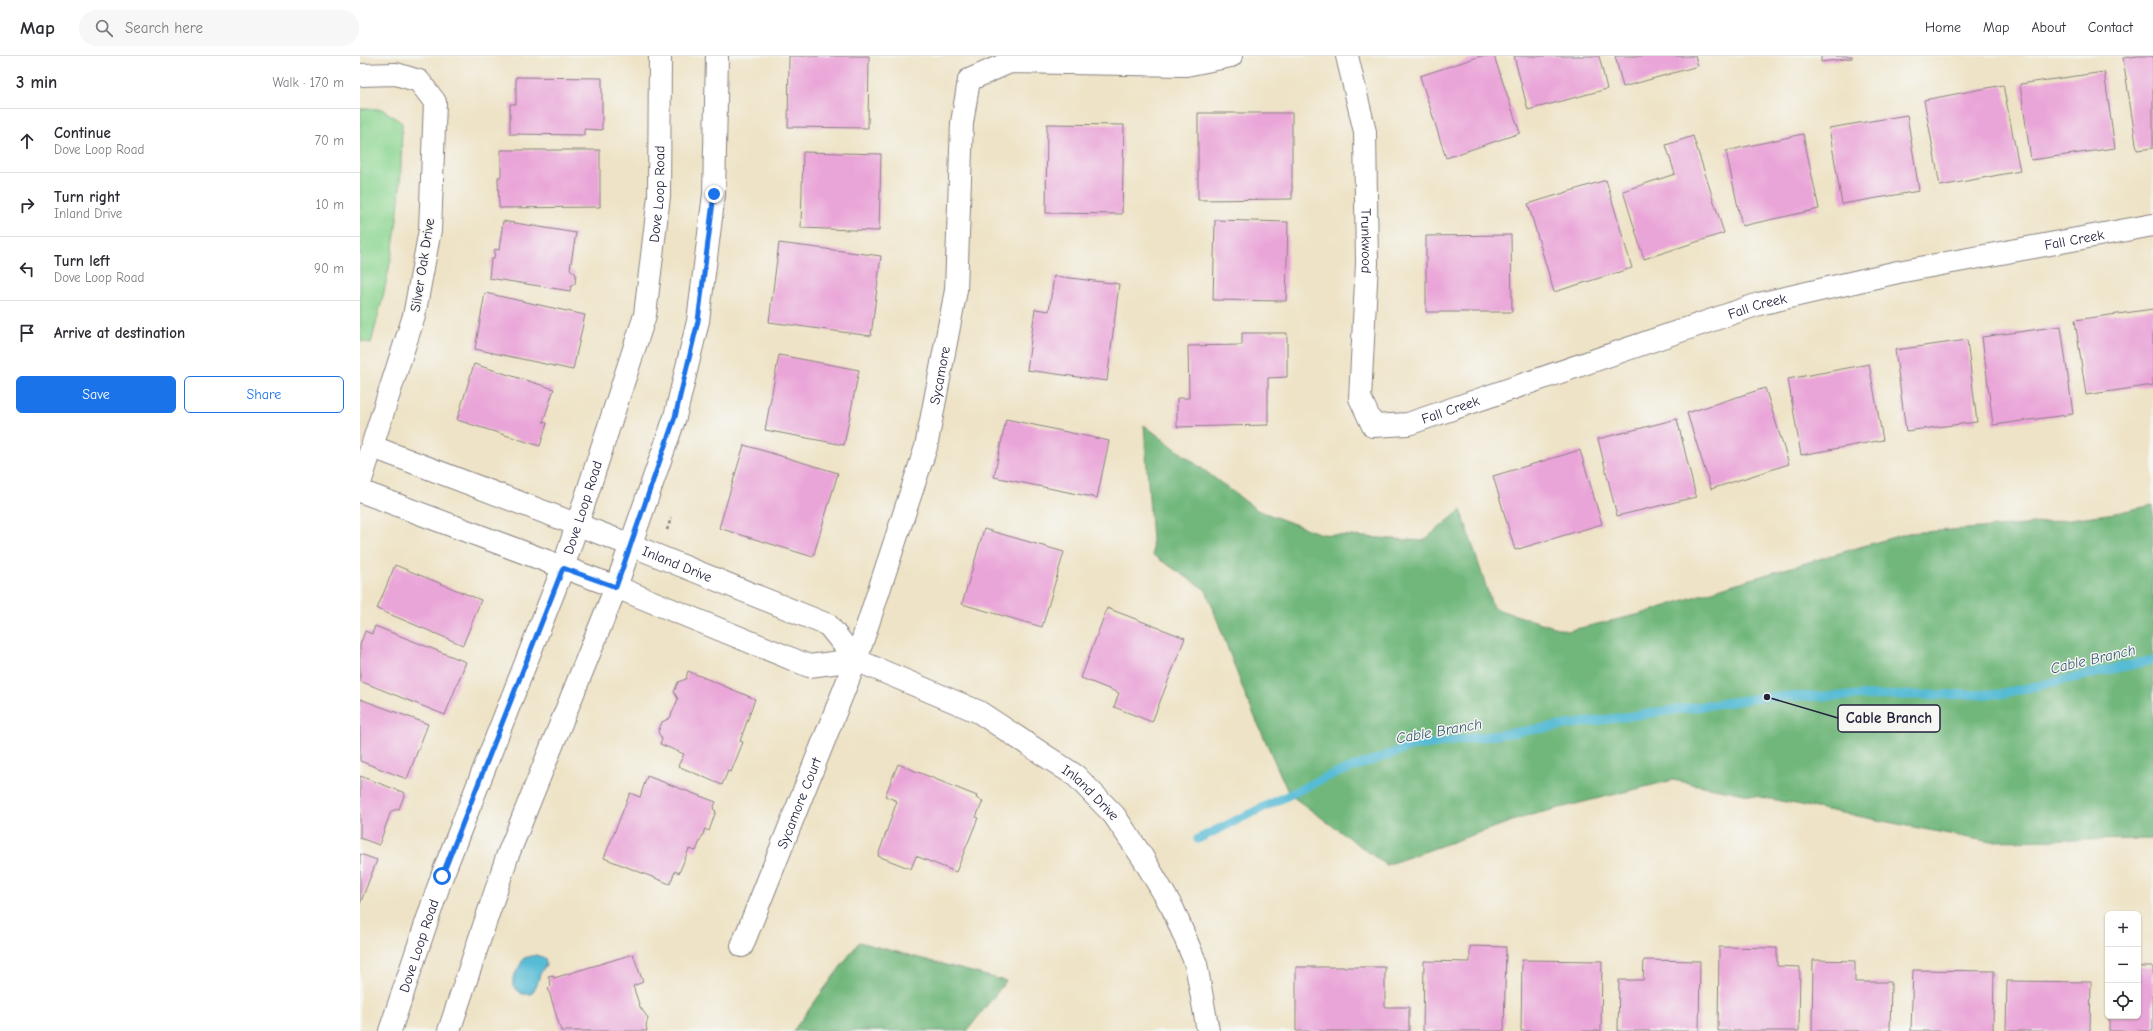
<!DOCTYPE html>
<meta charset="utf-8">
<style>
:root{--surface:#fff;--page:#f7f7f7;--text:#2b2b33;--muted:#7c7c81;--line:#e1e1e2;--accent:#1a73e8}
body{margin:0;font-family:"Comic Neue",sans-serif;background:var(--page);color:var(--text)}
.controls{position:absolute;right:12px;bottom:12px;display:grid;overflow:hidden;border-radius:6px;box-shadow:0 1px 3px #0004}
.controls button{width:36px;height:36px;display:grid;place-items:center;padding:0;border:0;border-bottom:1px solid var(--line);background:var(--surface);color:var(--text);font:20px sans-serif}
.stop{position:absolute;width:12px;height:12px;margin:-9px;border:3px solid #1a73e8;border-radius:50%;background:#fff}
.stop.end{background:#1a73e8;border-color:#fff;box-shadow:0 1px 4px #0008}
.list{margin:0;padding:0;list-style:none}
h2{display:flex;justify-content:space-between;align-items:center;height:52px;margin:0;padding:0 16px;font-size:17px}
h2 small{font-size:13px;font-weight:400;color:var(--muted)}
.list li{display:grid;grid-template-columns:26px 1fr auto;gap:12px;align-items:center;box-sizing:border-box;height:64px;padding:0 16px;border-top:1px solid var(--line)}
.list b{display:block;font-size:15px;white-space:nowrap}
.list p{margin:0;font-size:13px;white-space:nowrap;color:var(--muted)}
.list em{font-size:13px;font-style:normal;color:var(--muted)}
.actions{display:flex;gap:8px;padding:12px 16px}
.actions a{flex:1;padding:9px 0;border:1px solid var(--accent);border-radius:6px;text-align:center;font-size:14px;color:var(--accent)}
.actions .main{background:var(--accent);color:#fff}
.icon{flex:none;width:22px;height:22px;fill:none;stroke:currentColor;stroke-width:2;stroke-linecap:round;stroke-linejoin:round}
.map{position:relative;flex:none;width:1793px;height:975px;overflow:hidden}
header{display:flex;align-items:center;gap:24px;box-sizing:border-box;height:56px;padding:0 20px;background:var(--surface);border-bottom:1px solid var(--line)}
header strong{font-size:19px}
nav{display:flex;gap:22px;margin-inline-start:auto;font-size:14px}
.search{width:280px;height:36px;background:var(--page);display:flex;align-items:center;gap:10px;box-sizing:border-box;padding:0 14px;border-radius:22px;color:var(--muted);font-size:15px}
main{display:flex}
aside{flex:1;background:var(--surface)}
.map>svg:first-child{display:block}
</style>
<header>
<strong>Map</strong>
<div class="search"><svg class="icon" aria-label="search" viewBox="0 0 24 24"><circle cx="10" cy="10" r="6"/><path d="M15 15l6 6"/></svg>Search here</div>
<nav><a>Home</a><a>Map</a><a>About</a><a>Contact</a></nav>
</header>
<main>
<aside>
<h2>3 min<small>Walk · 170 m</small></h2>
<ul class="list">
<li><svg class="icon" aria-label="ahead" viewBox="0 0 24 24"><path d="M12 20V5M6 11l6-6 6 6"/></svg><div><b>Continue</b><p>Dove Loop Road</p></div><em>70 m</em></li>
<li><svg class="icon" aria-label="right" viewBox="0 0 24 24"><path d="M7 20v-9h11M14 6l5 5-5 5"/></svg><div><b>Turn right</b><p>Inland Drive</p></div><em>10 m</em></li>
<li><svg class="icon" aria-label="left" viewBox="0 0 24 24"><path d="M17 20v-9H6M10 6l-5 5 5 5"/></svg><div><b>Turn left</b><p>Dove Loop Road</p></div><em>90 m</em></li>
<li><svg class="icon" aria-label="arrive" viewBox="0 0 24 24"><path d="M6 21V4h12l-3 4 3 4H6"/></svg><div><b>Arrive at destination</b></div></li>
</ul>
<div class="actions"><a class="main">Save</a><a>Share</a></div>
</aside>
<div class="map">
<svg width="1793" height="975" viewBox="0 0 1793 975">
<rect width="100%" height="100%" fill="#f6f6f2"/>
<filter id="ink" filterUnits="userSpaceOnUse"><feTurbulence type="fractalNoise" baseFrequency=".025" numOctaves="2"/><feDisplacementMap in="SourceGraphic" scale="8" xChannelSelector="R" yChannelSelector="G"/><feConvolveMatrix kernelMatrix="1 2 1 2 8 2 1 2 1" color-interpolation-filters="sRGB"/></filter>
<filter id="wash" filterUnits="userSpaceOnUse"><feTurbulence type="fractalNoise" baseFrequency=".012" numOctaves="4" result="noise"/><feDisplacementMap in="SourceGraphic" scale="16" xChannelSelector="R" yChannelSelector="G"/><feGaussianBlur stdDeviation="0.9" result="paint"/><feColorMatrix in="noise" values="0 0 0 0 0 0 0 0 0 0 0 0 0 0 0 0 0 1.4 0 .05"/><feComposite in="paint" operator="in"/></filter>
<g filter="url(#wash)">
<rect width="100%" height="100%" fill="#eee3c6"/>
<path fill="#8cd691" stroke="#577c66" d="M0 53H22L42 67C41 102 41 136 36 171 31 210 21 249 11 287L0 285Z"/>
<path fill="#71b77b" stroke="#4a6c5b" d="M784 369 897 454 961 478 1063 485 1101 454 1133 552 1207 575 1281 558 1374 528 1548 477 1665 469 1755 457 1793 449V783L1625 785 1313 724 1167 760 1026 809 929 738 886 641 846 534 793 499Z
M499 886 646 925 607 975H433Z"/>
<path fill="#56bbd5" stroke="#3c6e88" d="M176 899 185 902 186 909C175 922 181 928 171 938H162L153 930V922L164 902Z"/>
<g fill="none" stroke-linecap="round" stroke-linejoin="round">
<path stroke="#56bbd5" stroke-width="9" d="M838 783 966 721 1050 691 1407 641 1640 638 1793 604"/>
</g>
<g id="blocks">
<path fill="#eaa5d8" d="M429 0H509L508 72 428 71Z
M1121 0H1134L1160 77 1086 102 1060 20Z
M1154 0H1239L1247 33 1168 54Z
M1255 0H1335L1338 10 1263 31Z
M1461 0H1492V2L1461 6Z
M1778 0H1793V92L1777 94 1763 2Z
M1744 16 1755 92 1671 104 1660 28Z
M156 21 242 22V74L224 73V79L150 78V48H156Z
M1643 29 1660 115 1580 130 1564 44Z
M838 57H932V143L838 144Z
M1547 59 1559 135 1482 148 1469 72Z
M687 68 764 69 762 158 686 157Z
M1443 78 1459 153 1382 170 1366 95Z
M1333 80 1364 177 1284 203 1263 135 1315 118 1306 89Z
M141 94H240V151L139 152 138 121H141Z
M443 96 521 98 519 175 441 172Z
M1246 124 1272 212 1194 236 1168 148Z
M855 164 928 166 926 245 853 244Z
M143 165 216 177 210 213 216 218 215 228 211 230 210 235 129 222 131 203H134L135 193 139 194Z
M1151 179 1152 256H1066V180Z
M419 187 521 200 511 280 409 266Z
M694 220 759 228 747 325 667 314 675 253 689 255Z
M125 237 225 259 213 314 115 293Z
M1793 253V329L1726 339 1715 264Z
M1701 270 1713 358 1633 369 1622 281Z
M882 277H927V321L908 322V369L817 371V342H829L828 290 882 289Z
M1607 284 1617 366 1546 375 1535 294Z
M419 299 499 314 484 389 405 374Z
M114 308 194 333 183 366 187 367 180 390 97 364Z
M1509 308 1523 384 1441 399 1428 323Z
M1405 332 1429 408 1351 433 1327 357Z
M646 363 749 385 737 442 634 421Z
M1317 363 1336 441 1257 460 1238 383Z
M384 389 478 417 453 501 359 472Z
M1220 394 1242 468 1155 494 1133 420Z
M624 473 704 496 682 571 602 548Z
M35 509 121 544 103 589 17 553Z
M747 552 825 582 792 666 754 651 759 637 721 622Z
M15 570 106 606 85 659 0 625V589L5 575 12 578Z
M328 615 395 643 380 685 383 686 371 716 368 715 362 729 318 710 324 698 300 688 302 683 298 676 302 666 310 662 318 643 314 636 318 626 326 623Z
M0 643 68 668 47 723 0 705Z
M538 708 617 740 616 742 623 745 616 761 618 762 596 816 556 800 551 813 518 800 537 745 525 740Z
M0 720 45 737 39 753 31 755 19 789 0 782Z
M287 720 356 746 353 753 356 755 349 775 345 773 336 795 329 793 319 817 315 815 310 828 244 802 270 737 280 741Z
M0 798 17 804 0 848Z
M1110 890 1146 891 1144 975H1063L1064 905 1110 906Z
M1359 891 1417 892V910L1440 911 1439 975H1358Z
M273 898 283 926 273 930 280 951 288 962 286 970 287 975H201L188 932 191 929 188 920 193 919 194 922Z
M1162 904 1242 905 1241 975H1161Z
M1284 904 1340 905 1339 975H1258L1259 924H1283Z
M1453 904 1495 905V926H1531L1530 975H1452Z
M936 911H1025V951H1049V975H936Z
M1778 911H1793V975H1749V960H1778Z
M1553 914 1634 915 1633 975H1551Z
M1647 925 1731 926 1730 975H1646Z"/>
</g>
</g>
<g filter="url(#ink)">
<use href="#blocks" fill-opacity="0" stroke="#888280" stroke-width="1"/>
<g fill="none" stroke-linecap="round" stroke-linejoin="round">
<defs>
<g id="street">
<path id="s1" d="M987 0 1005 76 1007 207 1000 342 1013 370 1048 368 1399 248 1538 216 1793 169"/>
<path d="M0 19 36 18 59 25 75 46 70 174 54 260 0 427"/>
<path id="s2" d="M13 391 271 489 468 569 496 604 619 656 716 720 754 759 783 802 813 853 836 908 848 975"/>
<path d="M0 435 256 531 449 610 496 604"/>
<path id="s3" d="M382 890 496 604 566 391 596 234 602 67 609 24 650 6 826 9 871 0"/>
</g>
<g id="secondary">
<path id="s4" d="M30 975 82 820 203 512 285 259 299 140 300 0"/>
<path d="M89 975 147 801 256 531 315 361 338 265 354 138 357 0"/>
</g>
</defs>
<use href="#street" stroke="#888280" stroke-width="24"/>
<use href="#secondary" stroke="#888280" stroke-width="24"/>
<path stroke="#888280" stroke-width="2.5" stroke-dasharray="3 3" stroke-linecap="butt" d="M307 474 311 462"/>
<use href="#street" stroke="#fff" stroke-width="22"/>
<use href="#secondary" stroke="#fff" stroke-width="22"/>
</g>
</g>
<g fill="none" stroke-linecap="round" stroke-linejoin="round" filter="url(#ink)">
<path stroke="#1a73e8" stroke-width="5" d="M82 820 203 512 256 531 315 361 338 265 354 138"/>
</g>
<g text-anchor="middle" stroke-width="3" stroke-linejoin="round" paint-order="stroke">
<g font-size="14" fill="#22223b" stroke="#f6f6f2">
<text dy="5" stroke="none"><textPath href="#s4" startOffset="882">Dove Loop Road</textPath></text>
<text dy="5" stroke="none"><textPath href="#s1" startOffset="1103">Fall Creek</textPath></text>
<text dy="5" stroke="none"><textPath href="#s1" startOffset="187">Trunkwood</textPath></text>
<text transform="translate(62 209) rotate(-81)" y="5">Silver Oak Drive</text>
<text dy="5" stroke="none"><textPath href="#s1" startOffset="779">Fall Creek</textPath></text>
<text dy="5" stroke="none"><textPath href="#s3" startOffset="605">Sycamore</textPath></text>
<text dy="5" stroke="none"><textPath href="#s1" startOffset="455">Fall Creek</textPath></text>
<text dy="5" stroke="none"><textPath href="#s4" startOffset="558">Dove Loop Road</textPath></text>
<text dy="5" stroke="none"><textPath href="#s2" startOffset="326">Inland Drive</textPath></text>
<text dy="5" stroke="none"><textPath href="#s2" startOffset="805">Inland Drive</textPath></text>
<text dy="5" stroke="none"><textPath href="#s3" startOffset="154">Sycamore Court</textPath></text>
<text dy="5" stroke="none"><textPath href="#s4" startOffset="90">Dove Loop Road</textPath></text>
</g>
<g font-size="15" font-style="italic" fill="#345871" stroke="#f6f6f2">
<text transform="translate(1733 603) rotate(-13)" y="5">Cable Branch</text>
<text transform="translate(1079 675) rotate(-10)" y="5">Cable Branch</text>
</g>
</g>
<path fill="none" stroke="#22223b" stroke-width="1.5" d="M1407 641L1478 662"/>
<circle fill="#22223b" stroke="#f6f6f2" stroke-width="1.5" cx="1407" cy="641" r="4"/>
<rect fill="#f6f6f2" stroke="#22223b" stroke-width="1.5" x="1478" y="649" width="102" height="27" rx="4"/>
<g font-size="15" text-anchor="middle" font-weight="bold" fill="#22223b">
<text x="1529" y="667">Cable Branch</text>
</g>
</svg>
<div class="controls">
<button>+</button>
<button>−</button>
<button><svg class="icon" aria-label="locate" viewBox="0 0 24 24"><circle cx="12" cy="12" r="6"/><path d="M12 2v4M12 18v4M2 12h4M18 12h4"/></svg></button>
</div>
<div class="stop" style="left:82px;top:820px"></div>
<div class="stop end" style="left:354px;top:138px"></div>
</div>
</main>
